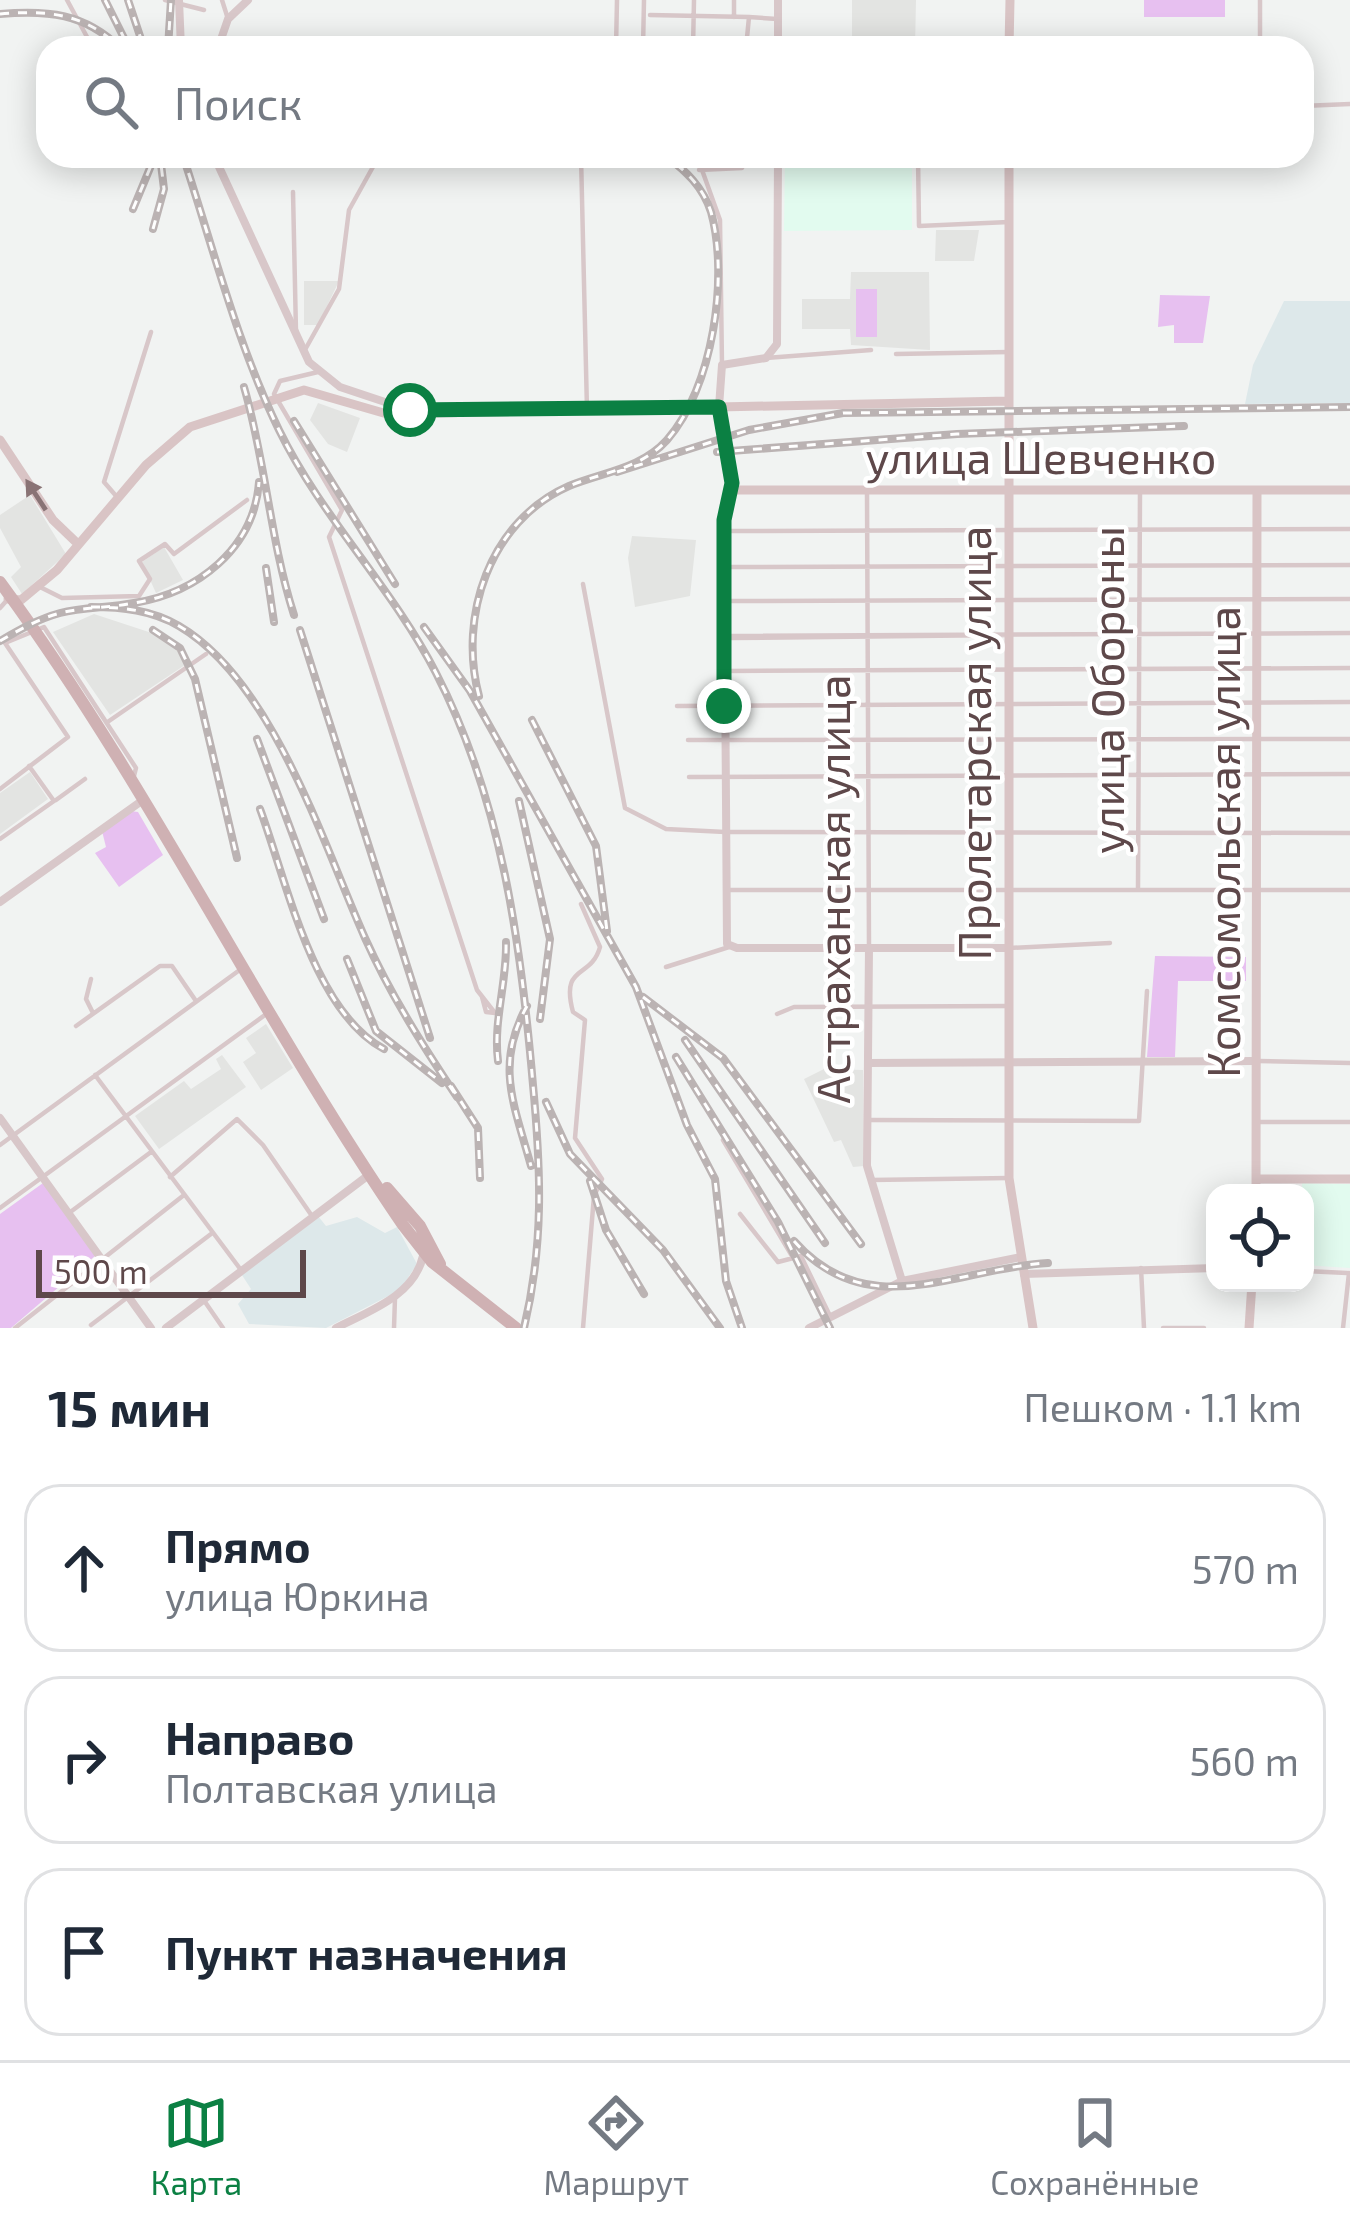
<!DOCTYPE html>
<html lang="ru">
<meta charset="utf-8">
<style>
:root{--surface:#fff;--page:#f6f6f7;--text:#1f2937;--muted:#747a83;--line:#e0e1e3;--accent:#0b8043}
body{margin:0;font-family:"Exo 2",sans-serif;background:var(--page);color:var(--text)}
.controls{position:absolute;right:36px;bottom:36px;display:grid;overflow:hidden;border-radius:24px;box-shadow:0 6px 30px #0003}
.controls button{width:108px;height:108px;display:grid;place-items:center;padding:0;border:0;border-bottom:3px solid var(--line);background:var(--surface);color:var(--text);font:60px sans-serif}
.scale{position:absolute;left:36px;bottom:30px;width:270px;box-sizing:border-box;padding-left:12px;border:6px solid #5e484a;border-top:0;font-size:33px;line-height:42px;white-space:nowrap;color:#5e484a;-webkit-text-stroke:9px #fff;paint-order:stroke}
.stop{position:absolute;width:36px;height:36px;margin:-27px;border:9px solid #0b8043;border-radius:50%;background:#fff}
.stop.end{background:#0b8043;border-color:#fff;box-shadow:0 3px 12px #0008}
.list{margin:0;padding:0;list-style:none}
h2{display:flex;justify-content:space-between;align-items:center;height:156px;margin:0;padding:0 48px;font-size:51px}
h2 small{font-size:39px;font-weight:400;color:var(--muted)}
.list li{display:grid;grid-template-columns:78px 1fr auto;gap:36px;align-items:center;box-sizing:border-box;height:168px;margin:0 24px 24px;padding:0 24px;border:3px solid var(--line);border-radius:36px}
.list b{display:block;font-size:45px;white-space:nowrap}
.list p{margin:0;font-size:39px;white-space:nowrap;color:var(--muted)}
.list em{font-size:39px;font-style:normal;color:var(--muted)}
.icon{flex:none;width:66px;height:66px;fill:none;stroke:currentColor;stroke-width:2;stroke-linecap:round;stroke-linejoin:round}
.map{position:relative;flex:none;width:1350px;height:1328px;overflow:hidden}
.search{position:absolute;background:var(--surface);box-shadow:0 6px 30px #0003;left:36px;right:36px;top:36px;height:132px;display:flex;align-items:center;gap:30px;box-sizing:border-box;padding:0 42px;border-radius:36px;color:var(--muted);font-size:45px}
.sheet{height:732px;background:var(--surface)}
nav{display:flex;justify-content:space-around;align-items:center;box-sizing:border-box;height:168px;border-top:3px solid var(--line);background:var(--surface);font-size:33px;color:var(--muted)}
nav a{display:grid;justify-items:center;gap:6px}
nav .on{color:var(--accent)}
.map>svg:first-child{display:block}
</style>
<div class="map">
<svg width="1350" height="1328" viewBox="0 0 1350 1328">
<rect width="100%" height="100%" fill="#f1f3f2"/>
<path fill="#dde8ea" d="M1284 301H1350V403L1245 404 1253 365Z
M318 1216 326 1226 357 1217 385 1233 397 1227 417 1264 400 1290 326 1328 249 1324 238 1304 251 1289 240 1272Z"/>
<path fill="#e3e4e2" d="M852 0H916L915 48H852Z
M936 230H979L974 261H935Z
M851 272H929L930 350 851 345 850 329H802V299H850Z
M304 281H339L318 325H304Z
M318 403 360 418 347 452 328 444 310 420Z
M30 495 66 554 22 594 11 577 21 567 0 528V515Z
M632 536 696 540 690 596 635 607 628 558Z
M164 547 183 580 156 593 142 562Z
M94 614 170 639 185 665 110 715 53 632Z
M30 772 48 799 0 834V793Z
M266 1024 293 1068 261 1090 243 1062 256 1053 246 1038Z
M222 1055 246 1087 159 1149 135 1116 184 1081 191 1089 221 1069 216 1059Z
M824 1069 863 1070 864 1166 853 1167 841 1140 834 1142 804 1079Z"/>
<path fill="#e2fbef" d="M785 156H912V230L784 231Z
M1302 1183 1350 1184V1268L1305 1265Z"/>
<path fill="#e7c0f0" d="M1144 0H1225V17H1144Z
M856 289H877V337H856Z
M1160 295 1210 296 1203 343H1174V325L1158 327Z
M131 811 138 812 163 855 119 887 95 853 106 847 102 831Z
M1155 956 1246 957V981H1178L1175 1057H1147Z
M43 1183 95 1256 11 1328H0V1214Z"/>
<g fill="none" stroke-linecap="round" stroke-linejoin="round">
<path stroke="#d8c7c9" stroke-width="4.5" d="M67 0 93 48
M165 0 204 10
M222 0 228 19
M650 15 749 17
M734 17V0
M616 48 617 0
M643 48 644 0
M693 48 694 0
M746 48 749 17 777 19
M1260 48V0
M1302 106 1350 104
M581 156 587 410
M697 156 720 220 722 365
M918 156 919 226 1009 222
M699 170 742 168 746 156
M293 192 296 332
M306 348 339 289 349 210 379 156
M896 354 1009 352
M766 358 871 350
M318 372 280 381 274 394 342 510 329 537 477 990 495 1013 486 1012 482 997
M867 492 869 948
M117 497 104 482 151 332
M726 531 1350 529
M726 567 1350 565
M583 584 625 808 666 829 725 832 1350 833
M40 587 62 598 139 596 150 579 139 561 165 544 174 554 247 500
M726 601 1350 599
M0 608 8 599
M727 636 1350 633
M730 638 1006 635
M726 671 1350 668
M677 706 1350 702
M109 721 206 654
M688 740 1350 739
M689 777 1350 774
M0 789 68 737 5 643 44 627 136 768 134 776
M56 800 85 779
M0 839 54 801 29 766
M1138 888 1140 491
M726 890H1350
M581 904 600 947C591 980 560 963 573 1012L585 1020 575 1138 602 1179 594 1196 583 1328
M1009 948 1110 943
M666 967 729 947
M91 979 86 999 93 1013
M777 1014 794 1007 1010 1006
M76 1026 160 966H172L196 1001
M1258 1061 1350 1063
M95 1075 241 1270
M867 1120 1139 1121 1147 991
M1257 1122H1350
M723 1140 792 1256
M0 1145 241 969
M170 1177 237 1119 263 1145 312 1216
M871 1180 1009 1178
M0 1208 269 1012
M69 1213 151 1152
M740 1214 778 1262 801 1256 831 1318
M1141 1268 1144 1328
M1305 1271 1347 1273
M203 1299 223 1328
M91 1325 211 1234
M15 1328 184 1195
M394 1328 395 1298
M1163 1328H1204
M1343 1328 1349 1273"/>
<path stroke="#d8c7c9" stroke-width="8" d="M179 0 181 48
M218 48 228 19 248 0
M778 48V0
M214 156 309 362 340 387 415 412
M719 407 722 365 766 358 777 344 778 156
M733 490 724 519 727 944 737 948H1009
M0 902 143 800
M869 948 867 1166 902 1281
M868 1063 1256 1061
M0 1118 151 1328
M1024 1274 1215 1268
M166 1328 370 1174
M336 1328C369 1311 414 1296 423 1256
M809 1328 902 1281 1021 1257"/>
<path stroke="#d9c4c5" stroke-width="9" d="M1009 48 1010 0
M1009 156V1178L1033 1328
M719 407 733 490H1350
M0 440 53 520 78 544
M8 599 21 600 57 570 146 465 190 427 304 390 387 414 1008 401
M1257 1179H1350
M1256 1193 1257 490
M1249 1328 1252 1283"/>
<path stroke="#cfb1b3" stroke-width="12" d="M0 582C150 786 260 1016 403 1225L432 1262 516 1328
M387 1188 420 1226 440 1264"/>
<defs>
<path id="rail" d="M105 0 129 48
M128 0 142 42
M0 14C47 10 85 13 120 48
M168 48 171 0
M183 156C213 247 237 344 279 430 322 518 392 587 436 673 502 801 521 944 533 1085 541 1171 544 1244 524 1328
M133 209 155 156
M153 229 164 189 160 156
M244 387C266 463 270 540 294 615
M294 421 395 584
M717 452 957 434 1184 426
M617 472 749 430 843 413 1350 407
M266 568 274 622
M91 607C122 607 152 610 179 626 273 681 323 844 365 938 390 994 423 1046 457 1097
M424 627 470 691 636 987 687 1125 715 1179 726 1281 742 1328
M153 630 180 648 195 679 237 858
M300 630 430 1038
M0 641C19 630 38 619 60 613 84 607 109 608 134 603 197 593 254 549 259 482
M479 696C458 617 489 521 569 486 603 472 641 469 667 440 713 388 729 277 711 212 703 187 686 171 666 156
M532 720 596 846 607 931
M257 739 324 919
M519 801 550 939 540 1019
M260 809C287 882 313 1011 384 1049
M347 959 376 1031 442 1083
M643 997 723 1058 861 1244
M527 1006C494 1065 515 1107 531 1166
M685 1040 825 1243
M676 1057 778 1222 830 1328
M498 1061C493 1021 507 983 506 942
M451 1086 478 1128 480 1178
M546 1102 570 1154 663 1250 720 1328
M590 1181 606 1230 644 1294
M794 1241C868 1325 956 1268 1048 1263"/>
</defs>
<use href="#rail" stroke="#bbb3b3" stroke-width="8"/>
<use href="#rail" stroke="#fff" stroke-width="3" stroke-dasharray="9" stroke-linecap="butt"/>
</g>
<defs><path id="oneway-solid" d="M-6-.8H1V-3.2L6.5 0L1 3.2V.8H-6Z" transform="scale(3)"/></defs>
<use fill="#897375" href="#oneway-solid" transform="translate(36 495) rotate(-123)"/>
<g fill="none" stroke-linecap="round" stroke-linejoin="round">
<path stroke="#0b8043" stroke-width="15" d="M410 410 719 407 732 483 724 520V706"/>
</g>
<g text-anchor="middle" stroke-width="9" stroke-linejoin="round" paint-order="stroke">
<g font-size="45" fill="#5e484a" stroke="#fff">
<text x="1041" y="474">улица Шевченко</text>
<text transform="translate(1108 690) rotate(-90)" y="16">улица Обороны</text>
<text transform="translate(975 743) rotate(-90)" y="16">Пролетарская улица</text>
<text transform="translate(1224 842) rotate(-90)" y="16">Комсомольская улица</text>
<text transform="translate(834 889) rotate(-90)" y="16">Астраханская улица</text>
</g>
</g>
</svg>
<div class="controls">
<button><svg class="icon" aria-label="locate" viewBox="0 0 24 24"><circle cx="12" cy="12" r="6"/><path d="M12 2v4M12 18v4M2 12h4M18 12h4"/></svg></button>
</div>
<div class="scale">500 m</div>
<div class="stop" style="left:410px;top:410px"></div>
<div class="stop end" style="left:724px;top:706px"></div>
<div class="search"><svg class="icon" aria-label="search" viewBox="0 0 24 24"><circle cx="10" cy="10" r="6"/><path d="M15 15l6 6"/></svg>Поиск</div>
</div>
<section class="sheet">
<h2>15 мин<small>Пешком · 1.1 km</small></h2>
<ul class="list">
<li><svg class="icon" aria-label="ahead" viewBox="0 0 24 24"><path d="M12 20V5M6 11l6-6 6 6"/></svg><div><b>Прямо</b><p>улица Юркина</p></div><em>570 m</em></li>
<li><svg class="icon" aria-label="right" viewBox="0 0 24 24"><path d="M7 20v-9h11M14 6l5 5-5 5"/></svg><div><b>Направо</b><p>Полтавская улица</p></div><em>560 m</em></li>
<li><svg class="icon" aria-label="arrive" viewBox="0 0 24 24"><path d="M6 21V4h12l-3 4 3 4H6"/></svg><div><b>Пункт назначения</b></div></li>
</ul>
</section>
<nav>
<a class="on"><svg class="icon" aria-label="map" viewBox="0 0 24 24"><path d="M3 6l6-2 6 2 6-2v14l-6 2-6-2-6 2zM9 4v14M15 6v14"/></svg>Карта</a>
<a><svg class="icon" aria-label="directions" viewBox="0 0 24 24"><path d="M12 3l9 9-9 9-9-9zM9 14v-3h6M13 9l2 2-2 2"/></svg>Маршрут</a>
<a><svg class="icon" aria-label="saved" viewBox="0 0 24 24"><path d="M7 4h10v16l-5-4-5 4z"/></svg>Сохранённые</a>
</nav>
